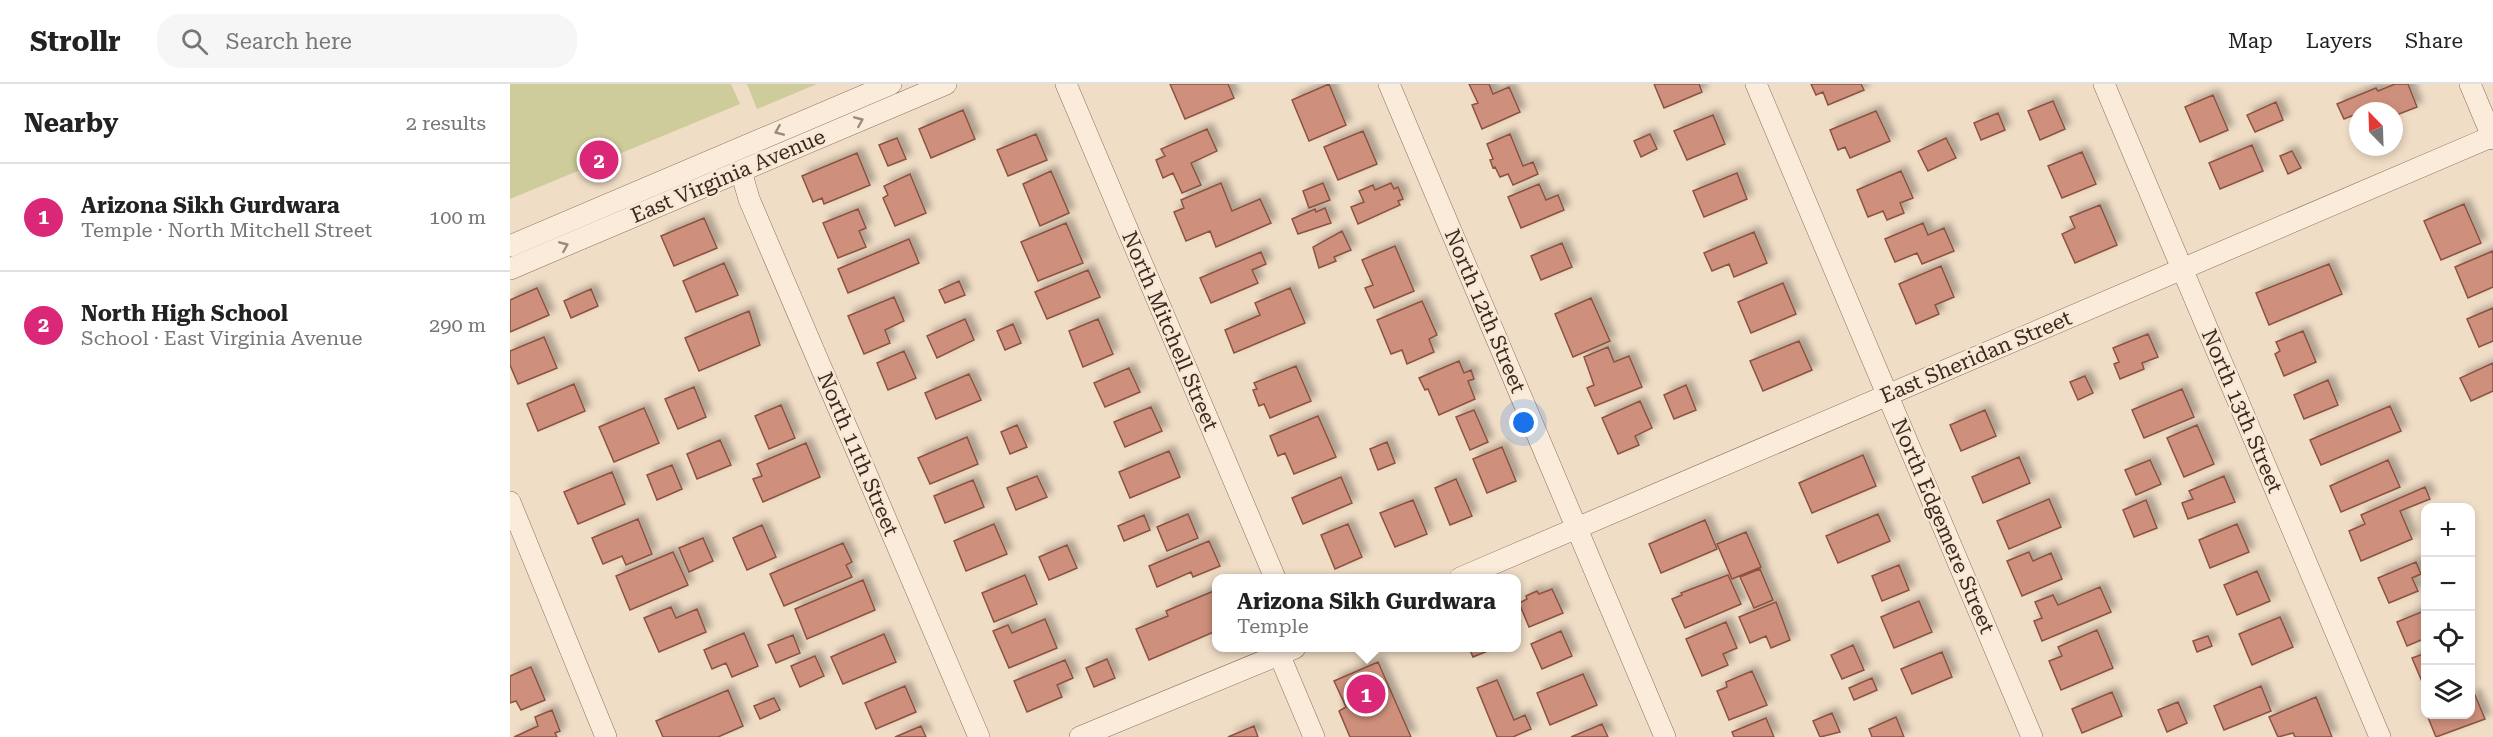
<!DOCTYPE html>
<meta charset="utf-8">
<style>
:root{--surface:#fff;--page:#f6f6f6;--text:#222;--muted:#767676;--line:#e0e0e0;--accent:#db2777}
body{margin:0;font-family:"Roboto Serif",serif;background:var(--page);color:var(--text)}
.controls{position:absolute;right:18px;bottom:18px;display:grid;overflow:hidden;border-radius:12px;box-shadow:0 3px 9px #0003}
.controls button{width:54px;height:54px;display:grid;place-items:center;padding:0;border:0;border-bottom:2px solid var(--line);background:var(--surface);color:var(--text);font:30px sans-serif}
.compass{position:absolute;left:1839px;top:18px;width:54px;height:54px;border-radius:50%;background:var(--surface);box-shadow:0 3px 9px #0003;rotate:337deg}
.you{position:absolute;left:1014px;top:339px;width:21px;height:21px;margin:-15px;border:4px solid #fff;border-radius:50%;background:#1a73e8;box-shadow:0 0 0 9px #1a73e833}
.badge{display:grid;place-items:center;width:39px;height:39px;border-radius:50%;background:var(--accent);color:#fff;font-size:20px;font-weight:700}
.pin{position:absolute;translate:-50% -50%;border:3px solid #fff;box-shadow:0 2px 6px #0006}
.popup{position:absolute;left:702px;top:490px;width:309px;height:78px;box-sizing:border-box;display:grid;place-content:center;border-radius:12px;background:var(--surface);filter:drop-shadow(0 2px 4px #0005);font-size:20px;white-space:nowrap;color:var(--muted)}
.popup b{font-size:22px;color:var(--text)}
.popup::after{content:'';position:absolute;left:50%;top:100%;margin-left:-12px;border:12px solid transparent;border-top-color:var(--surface)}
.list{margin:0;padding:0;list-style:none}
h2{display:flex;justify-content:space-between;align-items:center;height:78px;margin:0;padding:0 24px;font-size:26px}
h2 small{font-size:20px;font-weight:400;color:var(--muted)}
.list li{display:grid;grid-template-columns:39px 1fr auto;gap:18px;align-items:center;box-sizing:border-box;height:108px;padding:0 24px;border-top:2px solid var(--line)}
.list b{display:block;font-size:22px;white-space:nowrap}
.list p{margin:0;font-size:20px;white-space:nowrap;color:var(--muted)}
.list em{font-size:20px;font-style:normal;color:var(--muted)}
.icon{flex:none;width:33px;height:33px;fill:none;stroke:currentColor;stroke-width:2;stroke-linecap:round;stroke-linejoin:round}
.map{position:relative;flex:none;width:1983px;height:653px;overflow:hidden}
header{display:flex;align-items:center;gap:36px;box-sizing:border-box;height:84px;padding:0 30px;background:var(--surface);border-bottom:2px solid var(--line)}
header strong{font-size:28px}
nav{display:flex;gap:33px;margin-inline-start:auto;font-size:21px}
.search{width:420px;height:54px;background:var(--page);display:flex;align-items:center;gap:15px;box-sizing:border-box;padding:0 21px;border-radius:24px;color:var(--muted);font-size:22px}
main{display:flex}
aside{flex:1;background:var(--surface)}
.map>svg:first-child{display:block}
</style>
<header>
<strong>Strollr</strong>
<div class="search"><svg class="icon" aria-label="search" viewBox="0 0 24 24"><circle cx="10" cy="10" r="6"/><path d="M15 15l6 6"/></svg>Search here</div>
<nav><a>Map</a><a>Layers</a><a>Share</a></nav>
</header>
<main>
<aside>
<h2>Nearby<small>2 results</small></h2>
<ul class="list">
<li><span class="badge">1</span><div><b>Arizona Sikh Gurdwara</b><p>Temple · North Mitchell Street</p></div><em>100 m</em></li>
<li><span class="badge">2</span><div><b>North High School</b><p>School · East Virginia Avenue</p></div><em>290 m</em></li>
</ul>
</aside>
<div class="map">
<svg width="1983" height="653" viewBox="0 0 1983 653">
<defs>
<filter id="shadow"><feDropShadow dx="5.5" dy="-5.5" stdDeviation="3" flood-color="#0004"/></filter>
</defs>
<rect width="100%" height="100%" fill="#f0ddc6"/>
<path fill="#cecc9a" d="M0 0H221L230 20 0 115Z
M237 0H307L247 25Z"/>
<path fill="#ce907c" stroke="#8c5240" stroke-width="1.5" filter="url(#shadow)" d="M660 0H718L724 14 675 35Z
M819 0 836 41 799 57 782 16Z
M959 0H979L983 10 999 3 1010 28 972 45 962 21 968 19Z
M1144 0H1189L1192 8 1154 24Z
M1301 0H1351L1354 6 1318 21 1313 8 1306 11Z
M1885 0H1898L1907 23 1884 32V27H1848V41L1844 31 1834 35 1827 20 1866 4 1868 7Z
M1703 11 1718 46 1690 58 1675 23Z
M1543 17 1555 45 1530 56 1518 27Z
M1766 18 1773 36 1745 48 1737 31Z
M453 26 465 55 421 74 409 45Z
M1366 27 1380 57 1340 74 1335 63 1328 66 1320 46Z
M1488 29 1495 46 1471 56 1464 39Z
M1203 31 1215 60 1177 76 1164 47Z
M697 45 707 67 681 79 691 101 672 109 663 89 653 94 646 76 655 72 651 65Z
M853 47 867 80 828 96 814 63Z
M526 50 537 76 498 92 487 66Z
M1000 50 1013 82 1023 78 1028 90 1003 101 998 90 990 93 985 83 983 84 980 76 983 75 977 60Z
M1140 50 1147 65 1131 73 1124 57Z
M387 54 396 75 378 82 369 61Z
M1436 54 1446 74 1418 87 1408 67Z
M1742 61 1753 87 1710 105 1699 79Z
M1782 67 1791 84 1778 90 1770 72Z
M1572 68 1586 100 1552 114 1538 82Z
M347 69 360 101 314 120 312 114 303 118 292 92Z
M541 87 559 129 530 142 513 100Z
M1391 87 1403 114 1390 119 1394 129 1377 136 1373 127 1358 133 1347 106Z
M1227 89 1237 115 1194 133 1183 107Z
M400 90 416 129 385 142 373 114 378 111 374 102Z
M711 99 722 127 750 115 761 139 706 163 700 147 676 157 664 128 674 124 671 116Z
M813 99 820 116 799 124 793 107Z
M881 99 884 105 888 103 893 115 888 117 890 121 848 140 841 123 854 118 849 107 863 101 865 106Z
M1029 100 1036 116 1048 111 1054 126 1011 144 998 113Z
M1954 120 1971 159 1931 176 1914 137Z
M1590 121 1607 161 1565 179 1552 150 1565 144 1560 133Z
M815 124 821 139 788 150 782 135 805 125 806 128Z
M348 125 356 144 349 147 356 163 328 174 313 139Z
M194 134 207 164 164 182 151 152Z
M556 139 573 179 528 197 511 158Z
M1413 139 1418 151 1434 144 1444 167 1412 180 1407 169 1385 178 1375 155Z
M832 147 841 166 824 173 826 177 809 184 803 163Z
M1244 148 1257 179 1224 193 1219 180 1202 187 1194 169Z
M399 155 409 179 338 209 328 185Z
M1052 159 1062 183 1031 196 1021 172Z
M885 162 904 207 864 224 855 204 863 201 852 176Z
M1983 167V203L1958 214 1945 183Z
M751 168 756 180 742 186 748 199 701 219 690 194Z
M214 179 228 211 186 228 173 197Z
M1819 180 1832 210 1759 241 1746 209Z
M1431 182 1444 213 1425 221 1429 230 1406 240 1389 200Z
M578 186 590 213 537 235 525 208Z
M449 197 455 211 435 219 429 206Z
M1273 199 1286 230 1241 249 1228 218Z
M27 204 39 231 0 248V216Z
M780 204 795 239 724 269 715 246 750 231 745 219Z
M81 205 88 222 61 234 54 217Z
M384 213 394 237 375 246 380 259 354 270 338 232Z
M1081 214 1100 257 1063 273 1045 230Z
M912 217 927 251 919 255 924 268 897 280 892 266 881 270 867 236Z
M1983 224V257L1969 263 1957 235Z
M239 227 250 261 189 287 175 254Z
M455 235 464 256 427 274 417 252Z
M588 235 603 270 573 283 559 247Z
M503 240 511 259 495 266 487 247Z
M1793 247 1806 278 1774 292 1765 270 1770 267 1766 258Z
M1638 250 1648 273 1632 279 1634 285 1610 295 1604 280 1609 278 1603 264Z
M34 253 47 284 8 300 0 281V267Z
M1289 257 1302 286 1253 307 1240 277Z
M1098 263 1104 278 1119 272 1132 303 1085 322 1077 304 1084 301 1074 273Z
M394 267 406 294 378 306 367 279Z
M949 277 954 289 961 286 964 295 958 297 965 315 929 331 918 305 915 306 909 294Z
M1983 279V307L1961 317 1950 294Z
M786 282 801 317 760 334 754 320 749 322 743 306 747 305 744 299Z
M619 284 630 308 595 323 584 299Z
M459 290 471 316 426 335 415 309Z
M1575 292 1583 309 1568 316 1560 298Z
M1818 296 1828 321 1794 335 1784 311Z
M64 300 75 327 28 347 17 320Z
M1176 301 1186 326 1164 335 1154 311Z
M184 303 196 333 168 345 155 315Z
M1672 305 1684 333 1634 354 1622 326Z
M1130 317 1142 344 1125 352 1129 361 1108 370 1092 334Z
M271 321 285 354 259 365 245 332Z
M1880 322 1891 347 1811 381 1800 356Z
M641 323 652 347 615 363 604 338Z
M134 324 149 359 104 378 89 343Z
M964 326 978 358 960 366 946 333Z
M1475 326 1486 352 1451 367 1440 341Z
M808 332 826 373 784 390 775 369 768 372 760 352Z
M507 341 517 363 500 370 491 348Z
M1687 341 1704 380 1674 393 1657 354Z
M457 353 468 380 420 400 408 374Z
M210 356 221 381 187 395 177 370Z
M877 358 885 379 868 386 860 365Z
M296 359 310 393 253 418 243 395 252 392 247 380Z
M992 363 1006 397 977 409 963 375Z
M659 367 670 393 620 414 609 388Z
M1353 371 1366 402 1302 429 1289 399Z
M1509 373 1520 399 1473 419 1462 393Z
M1640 376 1651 400 1626 411 1615 386Z
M1878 376 1890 403 1831 428 1820 402Z
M162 381 172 405 147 416 137 391Z
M102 388 115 420 68 440 54 408Z
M527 392 537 413 506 426 497 404Z
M1714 392 1725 418 1678 435 1672 419 1683 415 1679 407Z
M831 393 842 419 793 440 782 414Z
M946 395 962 432 940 441 925 404Z
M463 396 474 423 435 439 424 412Z
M1915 403 1920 415 1890 427 1902 455 1851 477 1839 447 1855 440 1851 431Z
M1539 415 1551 443 1499 465 1487 437Z
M903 416 917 450 885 463 870 429Z
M1636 416 1647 444 1624 453 1613 426Z
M678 430 688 454 657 467 647 443Z
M1368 430 1380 457 1328 479 1316 452Z
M634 431 640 446 614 457 608 442Z
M128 435 142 470 116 481 112 472 93 480 82 454Z
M1195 436 1207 465 1151 489 1139 460Z
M484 440 497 470 456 487 444 457Z
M838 440 852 473 825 485 811 451Z
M1727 440 1739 468 1700 484 1689 456Z
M252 441 266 473 237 486 223 454Z
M1236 448 1251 483 1222 495 1207 460Z
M193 454 203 477 179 488 169 464Z
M699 457 710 482 683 493 681 488 647 503 639 482Z
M333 459 342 478 336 481 342 493 274 522 260 490Z
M557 461 567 484 539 496 529 473Z
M163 468 178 501 120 526 106 492Z
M1519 468 1523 477 1541 469 1552 495 1512 512 1497 477Z
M1906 478 1911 490 1902 494 1908 507 1879 519 1868 494Z
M1389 481 1399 506 1372 517 1362 492Z
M1250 485 1263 516 1244 524 1230 493Z
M1747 487 1760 517 1727 531 1714 501Z
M515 491 527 520 484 538 472 509Z
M1218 491 1231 520 1175 544 1162 515 1172 511 1171 509Z
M353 496 365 526 297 555 285 525Z
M1590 503 1601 528 1532 557 1524 537 1532 534 1525 518 1543 511 1548 521Z
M1042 505 1053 529 1019 543 1009 519 1017 515 1016 512 1027 507 1029 510Z
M706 506V547L639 576 626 545 658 532 656 527Z
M1409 517 1422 548 1384 564 1371 533Z
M1266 518 1280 556 1261 564 1256 552 1240 559 1229 533Z
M161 523 166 534 187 525 196 548 149 568 134 534Z
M1916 526V554L1897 562 1887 538Z
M1770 533 1783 563 1742 581 1729 550Z
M535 535 547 564 499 584 483 547 498 541 502 549Z
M1216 538 1227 564 1213 570 1218 581 1192 592 1176 555Z
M1587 546 1603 584 1551 606 1539 577 1552 572 1548 563Z
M1051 547 1062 572 1032 585 1021 560Z
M234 549 248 582 222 593 216 579 202 585 194 566Z
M374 550 386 578 333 600 321 573Z
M283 551 290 569 266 579 258 561Z
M1698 552 1702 562 1687 568 1683 557Z
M1343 561 1354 586 1332 595 1321 571Z
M959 564H985L963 573Z
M1432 568 1442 593 1402 610 1391 585Z
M1916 569V607L1902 574Z
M305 572 314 592 290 603 281 582Z
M597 575 605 594 584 603 576 584Z
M555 576 563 594 547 601 552 613 517 628 504 597Z
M868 578 901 653H840L829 627 836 623 824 597Z
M21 583 35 616 11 626 6 617 0 619V592Z
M1242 587 1257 621 1219 636 1207 607 1217 603 1216 598Z
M1073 590 1087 621 1040 641 1027 609Z
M1362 594 1367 606 1344 616 1339 604Z
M987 596 1004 636 1015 631 1021 645 1003 653H987L967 604Z
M395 602 406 628 366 645 355 619Z
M1751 602 1761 627 1714 646 1704 622Z
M218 606 233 642 208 653H153L146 637Z
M1602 608 1612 632 1572 649 1562 625Z
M1965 611 1975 635 1926 653 1917 631 1960 630V612Z
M1806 613 1822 653H1785L1783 649 1768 653 1759 633Z
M264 614 270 626 250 635 244 622Z
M1668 618 1677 639 1657 648 1648 626Z
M42 626 50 647 45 649 47 653H4L28 642 25 633Z
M1322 629 1330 648 1310 653 1303 637Z
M1386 633 1394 653H1362L1359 645Z
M1256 634 1264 653H1224L1222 648Z
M1092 640 1098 653H1061Z
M411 642 416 653H385Z
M744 642 748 653H718Z"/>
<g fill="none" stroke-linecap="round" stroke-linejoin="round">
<defs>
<path id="minor" d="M556 0 765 494
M879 0 1155 653
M1246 0 1522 653
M1594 0 1870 653
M1960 0 1983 55
M231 87 239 115 469 653
M0 162 381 0
M0 185 436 0
M0 418 96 653
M950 494 1983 52
M769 570 804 653
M570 653 785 564"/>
</defs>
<use href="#minor" stroke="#8c6d5b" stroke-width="22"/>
<use href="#minor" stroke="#faebda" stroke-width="21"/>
</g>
<defs><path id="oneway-chevron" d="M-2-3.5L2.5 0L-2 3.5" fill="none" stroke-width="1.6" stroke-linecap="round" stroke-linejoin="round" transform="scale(1.5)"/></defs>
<g stroke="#9b8a7c">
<use href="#oneway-chevron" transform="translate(349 37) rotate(-23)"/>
<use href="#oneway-chevron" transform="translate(269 47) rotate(157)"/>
<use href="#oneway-chevron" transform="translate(54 162) rotate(-23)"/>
</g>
<g text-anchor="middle" stroke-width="5" stroke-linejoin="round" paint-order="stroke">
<g font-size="21" fill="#3c281f" stroke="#f7e8d6">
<text transform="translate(218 92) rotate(-23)" y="7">East Virginia Avenue</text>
<text transform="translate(975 227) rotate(67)" y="7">North 12th Street</text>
<text transform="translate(660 247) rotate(67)" y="7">North Mitchell Street</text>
<text transform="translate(1466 273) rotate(-23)" y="7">East Sheridan Street</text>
<text transform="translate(1732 327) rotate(67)" y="7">North 13th Street</text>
<text transform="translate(348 370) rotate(67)" y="7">North 11th Street</text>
<text transform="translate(1433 442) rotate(67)" y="7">North Edgemere Street</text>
</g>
</g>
</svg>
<div class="controls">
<button>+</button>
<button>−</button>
<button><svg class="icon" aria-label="locate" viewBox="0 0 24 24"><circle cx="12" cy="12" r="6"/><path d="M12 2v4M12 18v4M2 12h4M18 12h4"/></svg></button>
<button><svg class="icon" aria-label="layers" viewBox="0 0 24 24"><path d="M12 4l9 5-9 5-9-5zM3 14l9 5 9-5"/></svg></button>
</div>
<svg class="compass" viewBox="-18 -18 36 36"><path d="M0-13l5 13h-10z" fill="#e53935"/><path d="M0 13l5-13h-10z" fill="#767676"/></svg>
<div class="you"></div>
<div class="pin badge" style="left:856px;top:610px">1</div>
<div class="popup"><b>Arizona Sikh Gurdwara</b>Temple</div>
<div class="pin badge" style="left:89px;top:76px">2</div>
</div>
</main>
